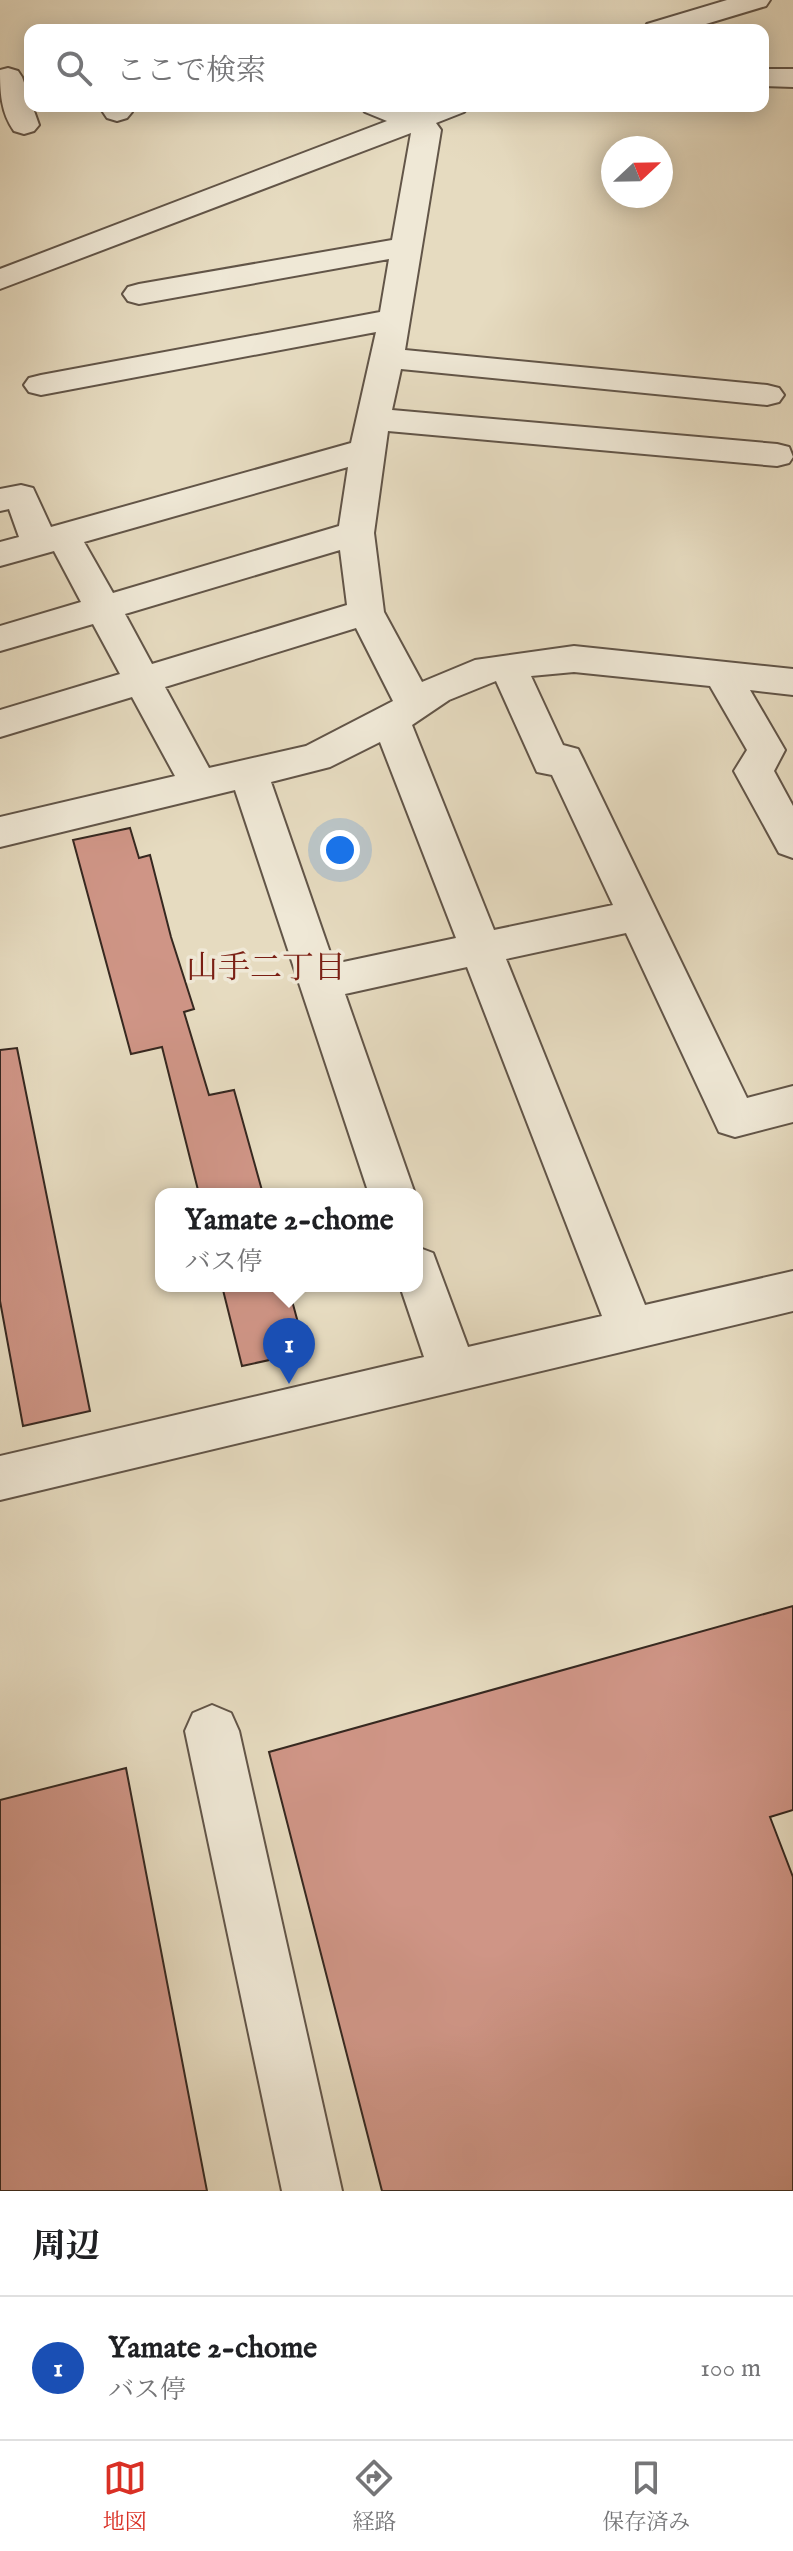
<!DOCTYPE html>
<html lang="ja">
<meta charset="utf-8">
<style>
:root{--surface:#fff;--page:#f2f2f2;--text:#202124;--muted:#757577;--line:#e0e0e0;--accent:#d93025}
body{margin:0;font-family:"IM FELL English","Noto Serif JP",serif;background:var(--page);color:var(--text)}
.compass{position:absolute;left:601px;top:136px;width:72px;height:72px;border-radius:50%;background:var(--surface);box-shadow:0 4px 20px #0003;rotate:68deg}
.you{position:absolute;left:340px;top:850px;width:28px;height:28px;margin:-20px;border:6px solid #fff;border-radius:50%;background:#1a73e8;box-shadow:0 0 0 12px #1a73e833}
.badge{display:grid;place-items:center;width:52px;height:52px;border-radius:50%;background:var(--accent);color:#fff;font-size:26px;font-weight:700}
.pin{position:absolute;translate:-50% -66px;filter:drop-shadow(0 2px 4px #0008)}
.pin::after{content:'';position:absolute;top:42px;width:28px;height:24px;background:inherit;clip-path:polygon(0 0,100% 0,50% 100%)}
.popup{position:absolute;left:155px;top:1188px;width:268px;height:104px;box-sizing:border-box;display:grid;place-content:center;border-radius:16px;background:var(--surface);filter:drop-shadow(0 2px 6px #0005);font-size:26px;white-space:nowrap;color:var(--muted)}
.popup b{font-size:30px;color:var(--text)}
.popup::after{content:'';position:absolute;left:50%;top:100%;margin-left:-16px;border:16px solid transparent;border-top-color:var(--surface)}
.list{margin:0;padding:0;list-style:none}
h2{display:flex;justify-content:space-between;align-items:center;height:104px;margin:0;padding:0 32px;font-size:34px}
h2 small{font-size:26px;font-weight:400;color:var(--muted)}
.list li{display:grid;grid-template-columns:52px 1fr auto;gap:24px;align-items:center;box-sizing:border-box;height:144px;padding:0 32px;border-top:2px solid var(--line)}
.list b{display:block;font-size:30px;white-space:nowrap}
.list p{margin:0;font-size:26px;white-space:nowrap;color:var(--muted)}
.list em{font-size:26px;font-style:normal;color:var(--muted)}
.icon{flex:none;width:44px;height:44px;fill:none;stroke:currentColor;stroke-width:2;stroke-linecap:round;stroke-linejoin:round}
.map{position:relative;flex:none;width:793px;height:2191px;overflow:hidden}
.search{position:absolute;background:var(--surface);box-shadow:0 4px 20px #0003;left:24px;right:24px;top:24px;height:88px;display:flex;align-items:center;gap:20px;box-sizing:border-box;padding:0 28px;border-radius:16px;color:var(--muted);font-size:30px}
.sheet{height:248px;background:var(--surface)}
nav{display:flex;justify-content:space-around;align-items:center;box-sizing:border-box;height:112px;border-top:2px solid var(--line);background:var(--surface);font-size:22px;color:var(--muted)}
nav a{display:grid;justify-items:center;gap:4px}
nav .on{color:var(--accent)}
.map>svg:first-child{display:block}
</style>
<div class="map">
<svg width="793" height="2191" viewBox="0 0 793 2191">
<rect width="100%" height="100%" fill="#e6dbc0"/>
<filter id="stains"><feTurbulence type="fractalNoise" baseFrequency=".0025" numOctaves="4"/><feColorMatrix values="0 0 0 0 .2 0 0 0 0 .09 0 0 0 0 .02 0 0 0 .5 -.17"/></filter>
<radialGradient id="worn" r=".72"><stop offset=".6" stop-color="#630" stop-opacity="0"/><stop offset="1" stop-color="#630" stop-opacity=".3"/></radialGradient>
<path fill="#cf9586" stroke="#362820" stroke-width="2" d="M130 828 139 858 150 855 171 937 194 1009 184 1012 209 1095 234 1090 263 1194H199L162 1047 131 1054 73 840Z
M17 1048 90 1411 23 1426 0 1301V1050Z
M222 1286H288L306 1352 242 1366Z
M793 1606V1810L770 1817 793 1877V2191H382L269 1752Z
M126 1768 207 2191H0V1800Z"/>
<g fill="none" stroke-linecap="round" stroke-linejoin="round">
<defs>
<path id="minor" d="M727 0H770L766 6 686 30H643L647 24Z
M8 68 18 71 22 77 39 125 34 131 24 134 14 131C1 113 0 92 0 70Z
M766 69H793V87L763 86V70Z
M99 106H129L132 112 127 118 117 121 107 118Z
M360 106H400L414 111 428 106H469L464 112 436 123 441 130 405 350 767 385 779 388 784 395 779 402 767 405 401 369 392 410 777 444 789 447 793 457 789 463 777 466 388 431 374 533 384 612 422 682 475 660 574 646 793 669V695L750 690 785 750 774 771 793 806V858L779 853 734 771 747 750 710 686 574 672 531 676 563 745 578 749 583 759 747 1098 793 1086V1122L735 1137 719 1132 626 933 506 959 645 1305 793 1271V1311L0 1500V1456L424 1357 400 1286H417V1247L433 1253 468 1347 602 1316 467 967 345 994 415 1194H369L235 790 0 847V817L175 776 132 697 0 737V710L120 674 93 624 0 651V626L81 602 54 551 0 566V542L19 537 9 509 0 511V489L21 485 33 488 51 527 351 443 376 332 41 395 29 392 24 385 29 378 41 375 380 312 389 259 139 304 128 301 123 294 128 287 139 284 392 240 411 133 0 289V269L387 121 365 112ZM348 467 339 526 113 593 84 542ZM340 550 347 605 152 664 125 614ZM356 628 393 701 306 746 209 768 165 687ZM496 681 537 772 552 775 613 905 494 930 412 725 449 700ZM380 742 456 938 334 964 271 782 330 767Z
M212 1705 231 1713 239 1731 342 2191H282L185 1731 193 1713Z"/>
</defs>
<use href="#minor" stroke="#625548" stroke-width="4"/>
<use href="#minor" fill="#efe8d6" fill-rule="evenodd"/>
</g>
<g text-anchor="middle" stroke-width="7" stroke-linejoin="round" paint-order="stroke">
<g font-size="32" fill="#7a1f14" stroke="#efe8d6">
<text x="266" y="978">山手二丁目</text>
</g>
</g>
<rect width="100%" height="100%" filter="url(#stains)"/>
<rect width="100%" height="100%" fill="url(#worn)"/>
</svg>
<svg class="compass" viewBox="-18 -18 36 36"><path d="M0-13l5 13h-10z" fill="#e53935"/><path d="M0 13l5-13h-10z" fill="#757577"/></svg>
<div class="you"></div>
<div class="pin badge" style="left:289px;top:1384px;background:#1a4fb4">1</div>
<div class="popup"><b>Yamate 2-chome</b>バス停</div>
<div class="search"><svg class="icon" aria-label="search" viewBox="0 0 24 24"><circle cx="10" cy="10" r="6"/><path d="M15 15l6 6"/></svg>ここで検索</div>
</div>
<section class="sheet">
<h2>周辺<small></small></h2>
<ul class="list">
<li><span class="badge" style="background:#1a4fb4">1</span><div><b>Yamate 2-chome</b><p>バス停</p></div><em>100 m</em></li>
</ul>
</section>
<nav>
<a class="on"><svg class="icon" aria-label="map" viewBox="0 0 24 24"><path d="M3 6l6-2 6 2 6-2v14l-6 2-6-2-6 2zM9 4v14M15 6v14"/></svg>地図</a>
<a><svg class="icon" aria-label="directions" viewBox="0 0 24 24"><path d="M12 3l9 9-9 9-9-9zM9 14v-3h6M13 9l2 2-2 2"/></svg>経路</a>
<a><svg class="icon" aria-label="saved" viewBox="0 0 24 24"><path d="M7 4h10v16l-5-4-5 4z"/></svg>保存済み</a>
</nav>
